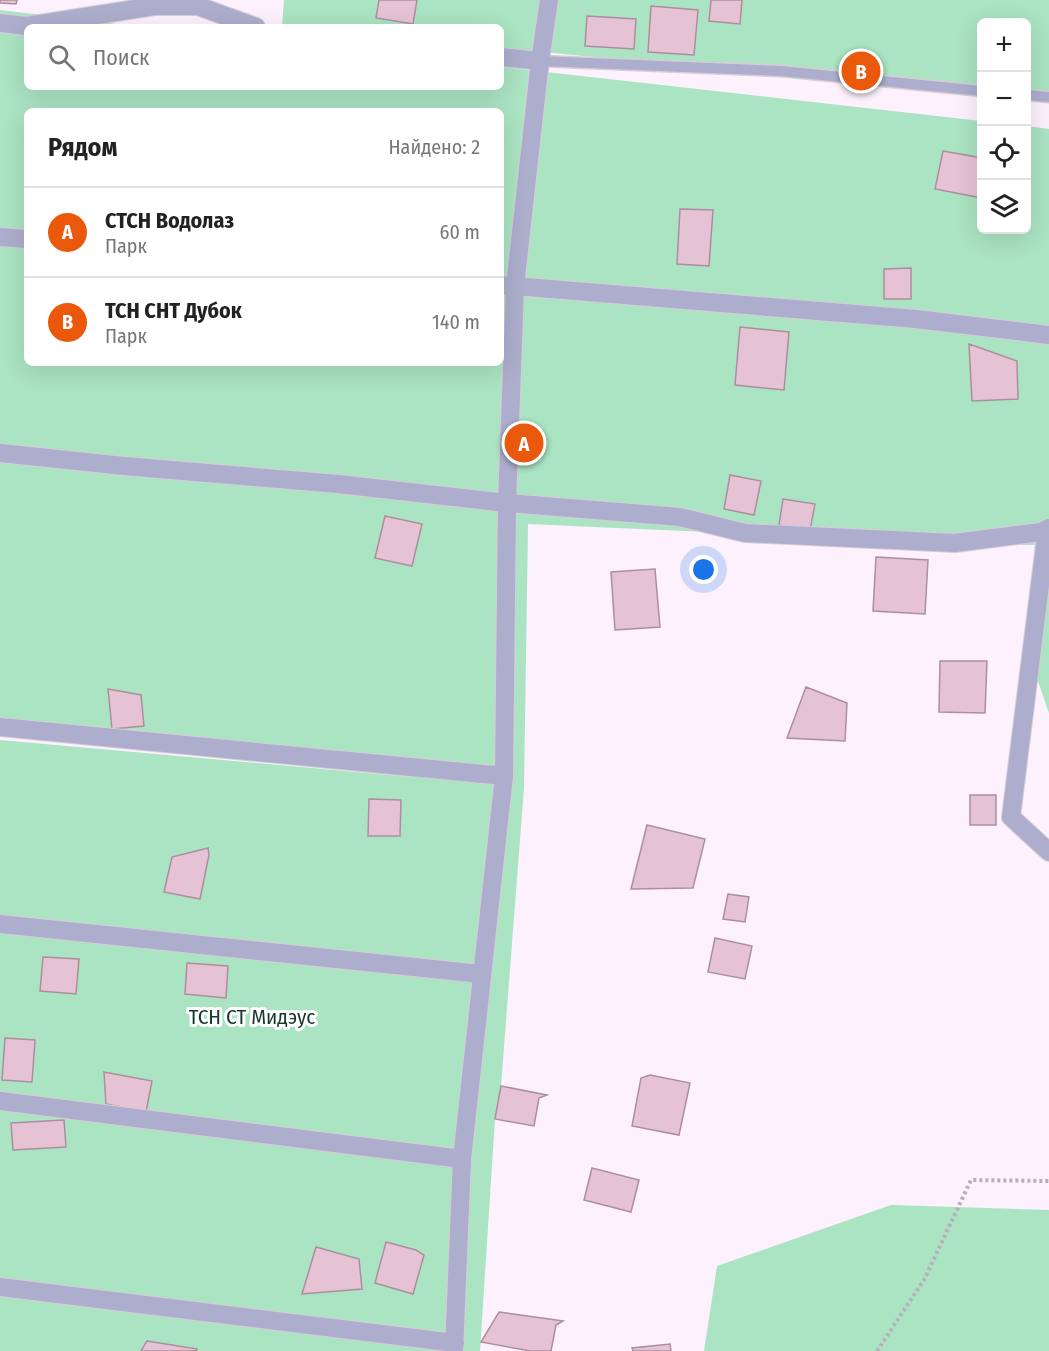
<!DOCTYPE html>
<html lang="ru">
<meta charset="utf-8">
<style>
:root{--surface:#fff;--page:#f6f6f6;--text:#222;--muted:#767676;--line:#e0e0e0;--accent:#ea580c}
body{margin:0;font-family:"Fira Sans Condensed",sans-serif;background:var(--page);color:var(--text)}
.controls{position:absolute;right:18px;top:18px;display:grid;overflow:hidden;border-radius:9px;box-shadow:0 6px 24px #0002}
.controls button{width:54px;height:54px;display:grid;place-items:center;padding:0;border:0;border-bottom:2px solid var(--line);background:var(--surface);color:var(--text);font:30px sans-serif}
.you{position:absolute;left:704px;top:570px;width:21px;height:21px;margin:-15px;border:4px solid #fff;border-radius:50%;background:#1a73e8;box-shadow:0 0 0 9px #1a73e833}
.badge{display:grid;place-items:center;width:39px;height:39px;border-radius:50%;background:var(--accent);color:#fff;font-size:20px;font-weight:700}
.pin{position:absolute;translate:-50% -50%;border:3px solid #fff;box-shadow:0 2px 6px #0006}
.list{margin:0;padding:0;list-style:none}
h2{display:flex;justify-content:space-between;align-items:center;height:78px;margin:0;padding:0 24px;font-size:26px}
h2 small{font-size:20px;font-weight:400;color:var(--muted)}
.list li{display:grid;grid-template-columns:39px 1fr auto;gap:18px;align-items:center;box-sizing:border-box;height:90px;padding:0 24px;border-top:2px solid var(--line)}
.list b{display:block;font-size:22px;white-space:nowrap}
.list p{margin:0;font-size:20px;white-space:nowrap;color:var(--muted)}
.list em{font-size:20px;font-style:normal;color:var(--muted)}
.icon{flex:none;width:33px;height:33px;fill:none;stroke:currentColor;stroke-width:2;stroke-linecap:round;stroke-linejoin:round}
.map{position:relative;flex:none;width:1049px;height:1351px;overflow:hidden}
.search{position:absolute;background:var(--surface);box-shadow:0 6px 24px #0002;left:24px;top:24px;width:480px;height:66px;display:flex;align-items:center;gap:15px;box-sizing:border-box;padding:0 21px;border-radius:9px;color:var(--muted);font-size:22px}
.panel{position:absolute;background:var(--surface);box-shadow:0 6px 24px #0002;left:24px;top:108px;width:480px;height:258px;border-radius:9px}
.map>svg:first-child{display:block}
</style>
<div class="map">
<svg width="1049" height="1351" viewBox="0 0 1049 1351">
<rect width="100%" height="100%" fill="#fcf1fc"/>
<path fill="#aae4c2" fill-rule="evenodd" d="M284 0H1049V101L1027 98 1026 22H982L981 94 501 48V27H282Z
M0 10 141 27H27V87H501V67L981 121 982 230H1026L1027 126 1049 129V545H999L528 524 524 788 501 1086 495 1119 480 1351H0V740L422 778 0 735ZM27 111H501V363H27Z
M1049 589V713L1031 661Z
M891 1205 1049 1210V1351H704L717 1266Z"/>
<path fill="#e5c3d5" stroke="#ad8e9f" stroke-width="1.5" d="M0 0H17L16 4 0 3Z
M379 0H417L413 24 376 18Z
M711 0H742L740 24 709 21Z
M651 6 698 10 694 55 648 52Z
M587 16 636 19 634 49 585 46Z
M943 151 982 158V198L935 189Z
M680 209 713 210 709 266 677 264Z
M911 268V299H884V269Z
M740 327 789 332 784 390 735 385Z
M969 344 1017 361 1018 399 972 401Z
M730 475 761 481 754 515 724 509Z
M783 499 815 504 810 530 779 525Z
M385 516 422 524 412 566 375 558Z
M876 557 928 560 925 614 873 611Z
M655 569 660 627 615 630 611 572Z
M940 661H987L985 713 939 712Z
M806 687 847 703 845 741 787 738Z
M108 689 141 695 144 726 112 729Z
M970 795H996V825H970Z
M369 799 401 800 400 836H368Z
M647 825 705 839 693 888 631 889Z
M208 848 209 855 200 899 164 892 172 857Z
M728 894 749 897 745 922 723 919Z
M715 938 752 946 745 979 708 972Z
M43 957 79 959 76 994 40 991Z
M187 963 228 966 226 998 185 994Z
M5 1038 35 1040 32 1082 2 1080Z
M104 1072 152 1081 146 1112 106 1104Z
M650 1075 690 1083 679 1135 632 1126 641 1078Z
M501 1086 547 1095 539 1098 534 1126 495 1119Z
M64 1120 66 1147 13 1150 11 1123Z
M592 1168 639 1180 631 1212 584 1200Z
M386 1242 416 1250 424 1255 413 1294 375 1283Z
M316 1247 359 1259 362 1289 302 1294Z
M499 1312 563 1321 556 1325 551 1351H530L481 1342Z
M147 1341 197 1349 196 1351H141Z
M670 1344 671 1351H633L632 1348Z"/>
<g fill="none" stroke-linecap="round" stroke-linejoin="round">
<defs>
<path id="service" d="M540 61 781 71 982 91
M1026 95 1049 97"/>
<path id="minor" d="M0 23 27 26 154 6H198L256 27
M501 57 540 61
M0 237 27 239
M501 285 916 319 1049 335
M0 453 124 466 338 484 507 503 680 517 745 533 955 543 1041 532 1049 528
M1047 529 1011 817 1049 852
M0 727 504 776
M0 924 481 974
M0 1101 462 1159
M0 1287 455 1343
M454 1351 462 1159 504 776 507 503 515 287 540 61 549 0"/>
</defs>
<use href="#service" stroke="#d7cdd7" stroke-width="13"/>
<use href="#minor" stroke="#d7cdd7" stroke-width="20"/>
<path stroke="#b9aeb9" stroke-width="4" stroke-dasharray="3 3" stroke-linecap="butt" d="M877 1351 924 1280 971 1180 1049 1181"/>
<use href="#service" stroke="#adaecd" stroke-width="10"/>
<use href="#minor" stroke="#adaecd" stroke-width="18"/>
</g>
<g text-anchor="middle" stroke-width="6" stroke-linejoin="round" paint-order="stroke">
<g font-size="21" fill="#173928" stroke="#fff">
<text x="252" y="1024">ТСН СТ Мидэус</text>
</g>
</g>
</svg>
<div class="controls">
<button>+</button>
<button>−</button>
<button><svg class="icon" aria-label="locate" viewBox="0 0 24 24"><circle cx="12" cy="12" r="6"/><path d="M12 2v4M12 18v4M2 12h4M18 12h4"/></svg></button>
<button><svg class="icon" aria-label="layers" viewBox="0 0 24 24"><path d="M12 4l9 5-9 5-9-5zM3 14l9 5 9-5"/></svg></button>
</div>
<div class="you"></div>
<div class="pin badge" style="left:524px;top:443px">A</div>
<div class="pin badge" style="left:861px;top:71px">B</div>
<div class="search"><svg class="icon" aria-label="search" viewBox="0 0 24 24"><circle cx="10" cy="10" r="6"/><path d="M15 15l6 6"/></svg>Поиск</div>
<section class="panel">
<h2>Рядом<small>Найдено: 2</small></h2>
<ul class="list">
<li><span class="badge">A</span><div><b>СТСН Водолаз</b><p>Парк</p></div><em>60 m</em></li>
<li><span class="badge">B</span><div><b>ТСН СНТ Дубок</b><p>Парк</p></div><em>140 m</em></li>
</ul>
</section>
</div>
